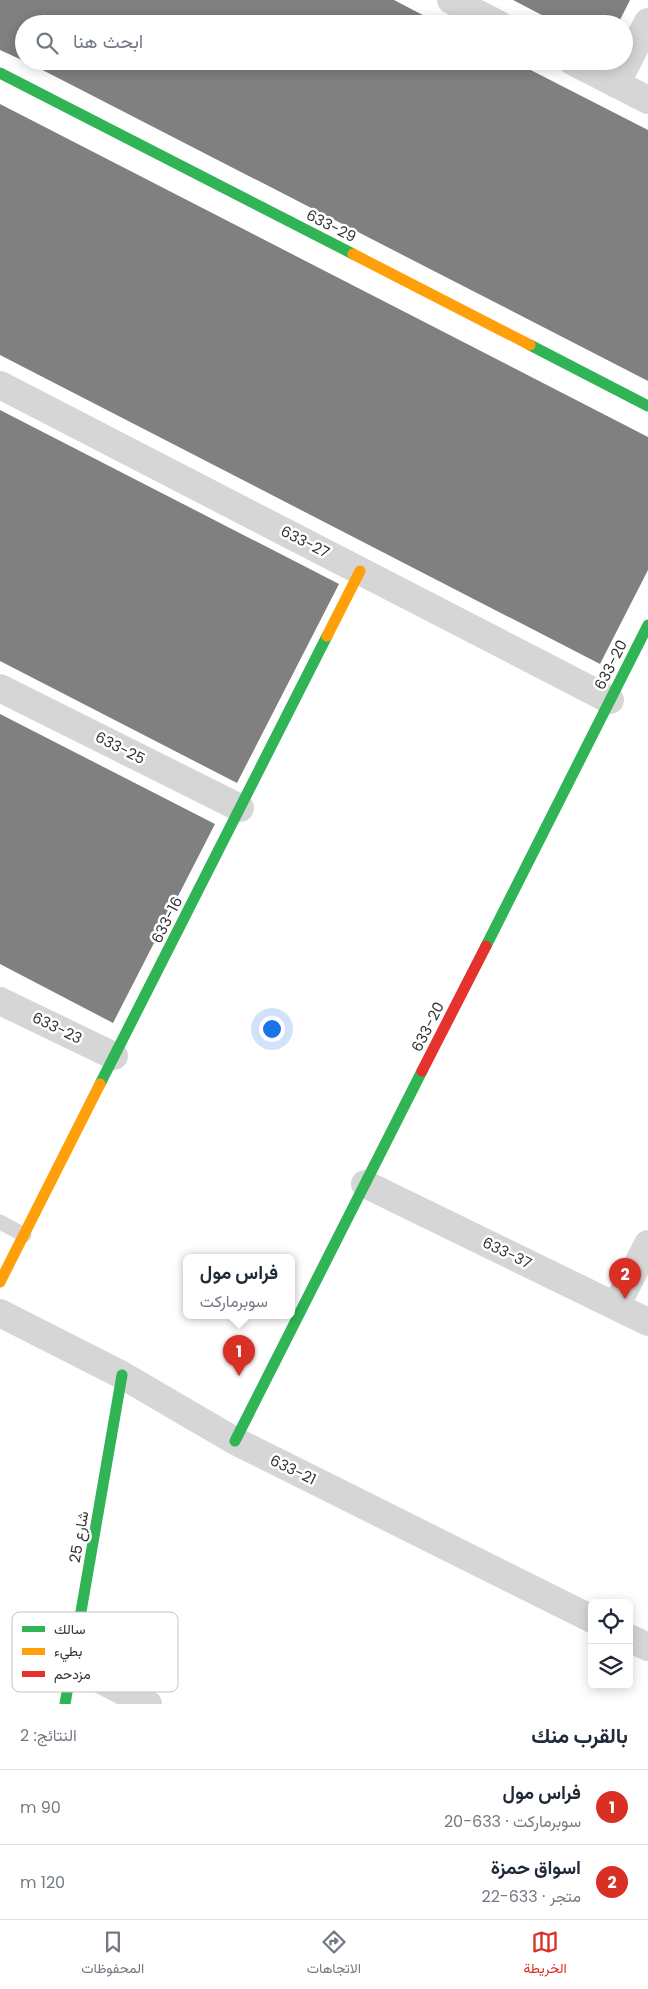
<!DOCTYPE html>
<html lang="ar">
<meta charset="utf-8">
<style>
:root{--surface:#fff;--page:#f2f2f3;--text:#1f2937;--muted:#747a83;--line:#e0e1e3;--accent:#d93025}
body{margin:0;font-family:Poppins,Vazirmatn,sans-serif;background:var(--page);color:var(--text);direction:rtl}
.controls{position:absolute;right:15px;bottom:15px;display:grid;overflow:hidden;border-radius:8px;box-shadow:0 2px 12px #0003}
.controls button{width:45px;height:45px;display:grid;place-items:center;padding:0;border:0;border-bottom:1px solid var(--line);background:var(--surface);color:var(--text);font:25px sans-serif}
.you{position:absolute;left:271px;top:1028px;width:18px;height:18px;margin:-12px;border:4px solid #fff;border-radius:50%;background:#1a73e8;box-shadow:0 0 0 8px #1a73e833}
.badge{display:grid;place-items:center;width:32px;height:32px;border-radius:50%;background:var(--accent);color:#fff;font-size:16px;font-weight:700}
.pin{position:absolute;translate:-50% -41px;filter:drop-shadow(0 1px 2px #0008)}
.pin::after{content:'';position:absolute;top:26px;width:18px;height:15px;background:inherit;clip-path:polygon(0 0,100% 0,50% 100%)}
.popup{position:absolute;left:183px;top:1254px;width:112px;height:65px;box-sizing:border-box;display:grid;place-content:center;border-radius:8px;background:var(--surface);filter:drop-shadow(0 1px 4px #0005);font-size:16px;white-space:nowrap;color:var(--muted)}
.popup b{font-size:19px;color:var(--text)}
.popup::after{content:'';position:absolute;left:50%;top:100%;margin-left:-10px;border:10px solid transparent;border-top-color:var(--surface)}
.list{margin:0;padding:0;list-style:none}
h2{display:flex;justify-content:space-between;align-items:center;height:65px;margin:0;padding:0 20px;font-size:21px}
h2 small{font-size:16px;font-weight:400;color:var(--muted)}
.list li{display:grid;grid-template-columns:32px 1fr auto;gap:15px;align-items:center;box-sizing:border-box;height:75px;padding:0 20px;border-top:1px solid var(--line)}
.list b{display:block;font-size:19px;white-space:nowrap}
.list p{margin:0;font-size:16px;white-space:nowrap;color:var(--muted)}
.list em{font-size:16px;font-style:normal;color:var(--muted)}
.icon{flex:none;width:28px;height:28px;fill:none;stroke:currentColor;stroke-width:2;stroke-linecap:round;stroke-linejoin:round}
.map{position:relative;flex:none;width:648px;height:1704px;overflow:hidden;direction:ltr}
.search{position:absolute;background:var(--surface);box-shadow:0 2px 12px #0003;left:15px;right:15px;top:15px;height:55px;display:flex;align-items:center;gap:12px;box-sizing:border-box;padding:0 18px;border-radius:28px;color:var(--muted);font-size:19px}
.sheet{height:215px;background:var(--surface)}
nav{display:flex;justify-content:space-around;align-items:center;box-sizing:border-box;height:70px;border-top:1px solid var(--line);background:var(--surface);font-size:14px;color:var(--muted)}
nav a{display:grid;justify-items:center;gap:2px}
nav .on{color:var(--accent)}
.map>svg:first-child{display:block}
</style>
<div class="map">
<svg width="648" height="1704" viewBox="0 0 648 1704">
<rect width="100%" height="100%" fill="#fff"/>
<path fill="#808080" d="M0 0H394L440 24H24V61L0 50Z
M513 0H630L618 24H559Z
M25 61H513L648 130V381Z
M0 104 648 437V570L600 664 0 355Z
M0 410 339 584 237 783 0 661Z
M0 714 215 824 113 1023 0 964Z"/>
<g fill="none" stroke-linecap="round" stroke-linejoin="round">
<path stroke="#d6d6d6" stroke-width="15" d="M0 1222 24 1235"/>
<path stroke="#d6d6d6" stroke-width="28" d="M451 0 498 24
M572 61 648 100
M616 84 648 22
M0 385 610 700
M0 688 240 808
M0 1001 114 1056
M365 1184 648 1322
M616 1306 648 1244
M0 1313 122 1375 235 1441 592 1619
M629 1638 648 1647
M72 1665 148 1704"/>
<path stroke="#30b455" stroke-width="11" d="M0 73 353 254
M530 345 648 406
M486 946 648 625
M100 1084 327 636
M235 1441 422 1071
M65 1704 122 1375"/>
<path stroke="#ff9f0a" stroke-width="11" d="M353 254 530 345
M327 636 360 571
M0 1282 100 1084"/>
<path stroke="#e5322d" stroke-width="11" d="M422 1071 486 946"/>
</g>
<g text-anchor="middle" stroke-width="5" stroke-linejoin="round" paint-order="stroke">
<g font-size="15" fill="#323232" stroke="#fff">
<text transform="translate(331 226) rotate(27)" y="5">633-29</text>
<text transform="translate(305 542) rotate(27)" y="5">633-27</text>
<text transform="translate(611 665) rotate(-63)" y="5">633-20</text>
<text transform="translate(120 748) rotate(27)" y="5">633-25</text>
<text transform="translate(167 920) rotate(-63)" y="5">633-16</text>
<text transform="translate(428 1027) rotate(-63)" y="5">633-20</text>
<text transform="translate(57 1028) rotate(26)" y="5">633-23</text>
<text transform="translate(507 1253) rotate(26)" y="5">633-37</text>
<text transform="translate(293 1470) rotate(26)" y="5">633-21</text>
<text transform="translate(79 1537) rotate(-80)" y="5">شارع 25</text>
</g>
</g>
<rect x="12" y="1612" width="166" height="80" rx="8" fill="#fff" stroke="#c2c2c2" stroke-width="1"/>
<rect x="22" y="1626" width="23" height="6" fill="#30b455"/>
<rect x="22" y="1648" width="23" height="7" fill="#ff9f0a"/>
<rect x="22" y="1671" width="23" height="6" fill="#e5322d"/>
<g font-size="14" fill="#323232">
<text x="54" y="1634">سالك</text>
<text x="54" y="1656">بطيء</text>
<text x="54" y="1679">مزدحم</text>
</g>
</svg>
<div class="controls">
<button><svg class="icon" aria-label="locate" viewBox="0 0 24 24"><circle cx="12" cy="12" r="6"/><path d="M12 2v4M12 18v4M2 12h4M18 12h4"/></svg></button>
<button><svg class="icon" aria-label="layers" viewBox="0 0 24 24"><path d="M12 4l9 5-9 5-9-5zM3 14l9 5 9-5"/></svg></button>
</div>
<div class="you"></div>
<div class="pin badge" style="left:239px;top:1376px">1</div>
<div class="popup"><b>فراس مول</b>سوبرماركت</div>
<div class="pin badge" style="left:625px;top:1299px">2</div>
<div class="search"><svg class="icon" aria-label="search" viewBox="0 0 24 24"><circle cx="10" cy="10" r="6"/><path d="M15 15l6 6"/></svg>ابحث هنا</div>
</div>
<section class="sheet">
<h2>بالقرب منك<small>النتائج: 2</small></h2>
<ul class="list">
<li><span class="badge">1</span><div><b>فراس مول</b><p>سوبرماركت · 633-20</p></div><em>90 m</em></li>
<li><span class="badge">2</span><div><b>اسواق حمزة</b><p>متجر · 633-22</p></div><em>120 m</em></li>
</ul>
</section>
<nav>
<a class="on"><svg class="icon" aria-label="map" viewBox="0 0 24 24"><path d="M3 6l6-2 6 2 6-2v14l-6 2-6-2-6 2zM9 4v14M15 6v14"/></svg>الخريطة</a>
<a><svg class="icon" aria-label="directions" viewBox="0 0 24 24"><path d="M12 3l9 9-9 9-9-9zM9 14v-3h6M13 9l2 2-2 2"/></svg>الاتجاهات</a>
<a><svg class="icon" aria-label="saved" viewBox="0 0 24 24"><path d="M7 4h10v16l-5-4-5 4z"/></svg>المحفوظات</a>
</nav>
